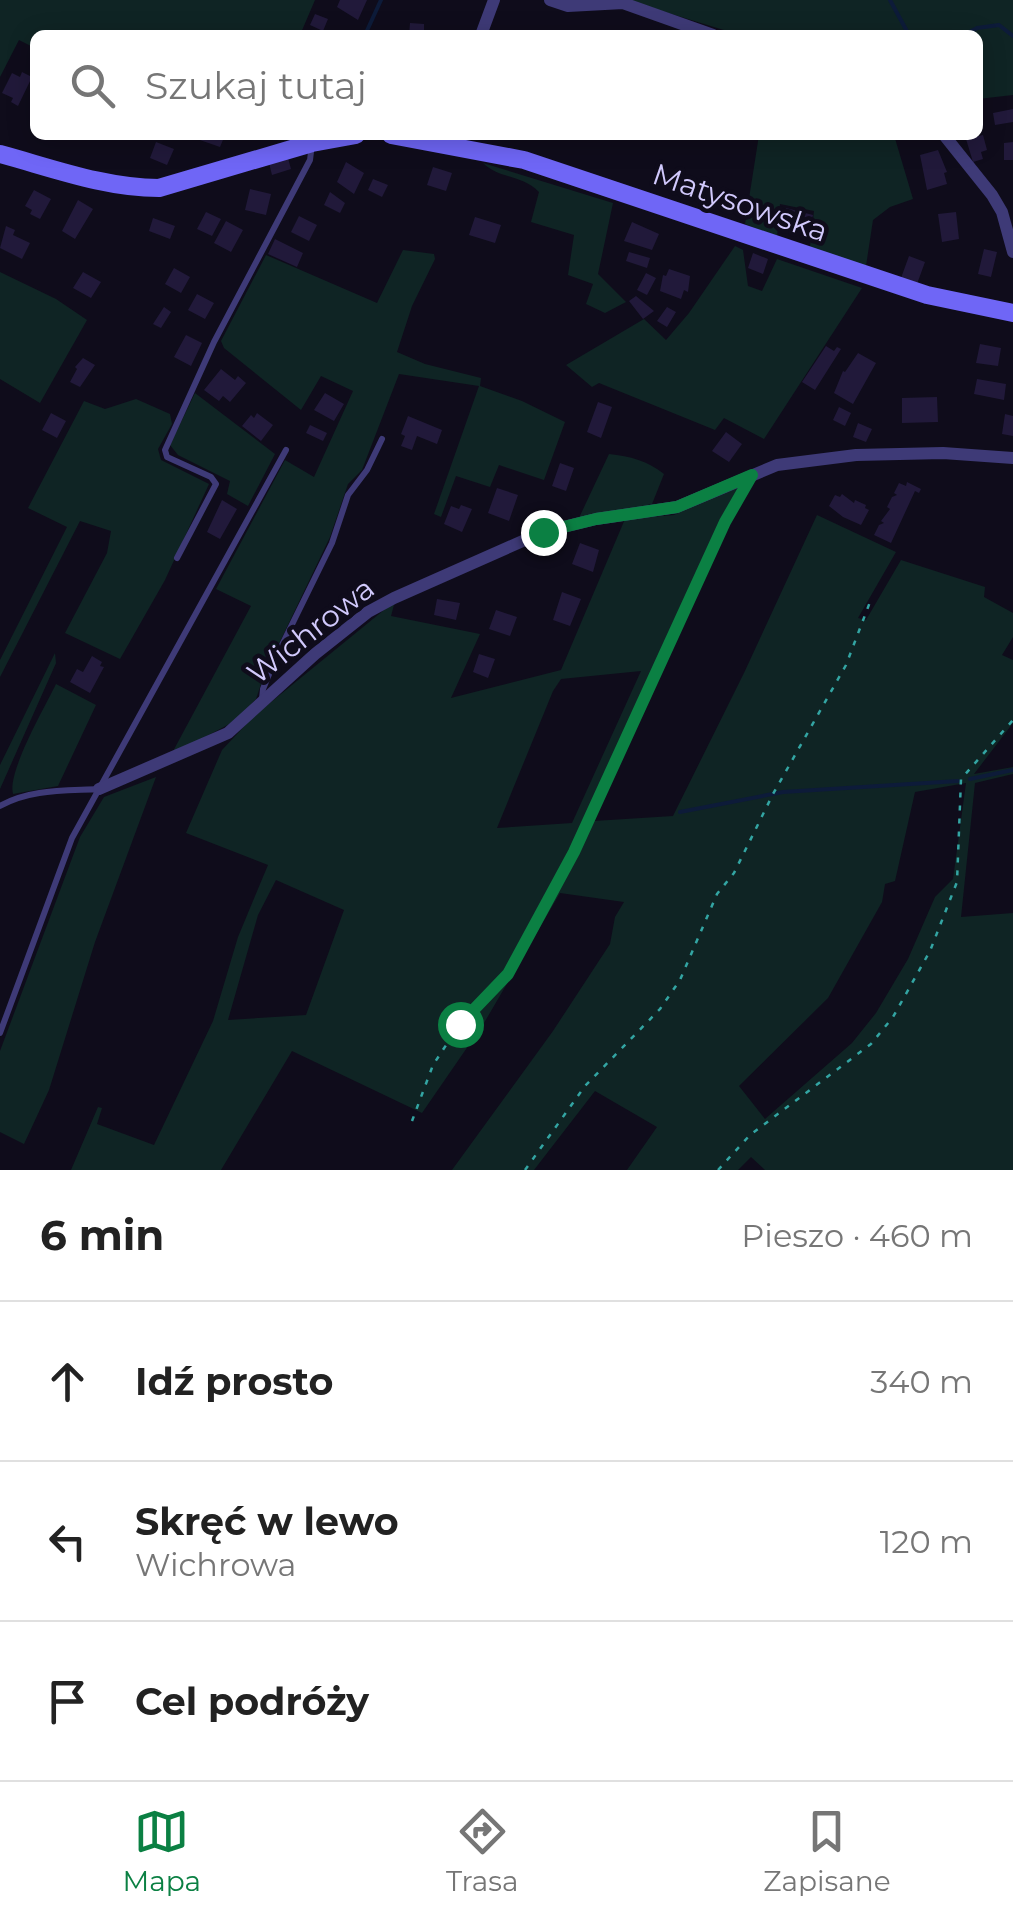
<!DOCTYPE html>
<html lang="pl">
<meta charset="utf-8">
<style>
:root{--surface:#fff;--page:#f6f6f6;--text:#222;--muted:#767676;--line:#e0e0e0;--accent:#0b8043}
body{margin:0;font-family:Montserrat,sans-serif;background:var(--page);color:var(--text)}
.stop{position:absolute;width:30px;height:30px;margin:-22px;border:8px solid #0b8043;border-radius:50%;background:#fff}
.stop.end{background:#0b8043;border-color:#fff;box-shadow:0 2px 10px #0008}
.list{margin:0;padding:0;list-style:none}
h2{display:flex;justify-content:space-between;align-items:center;height:130px;margin:0;padding:0 40px;font-size:42px}
h2 small{font-size:32px;font-weight:400;color:var(--muted)}
.list li{display:grid;grid-template-columns:65px 1fr auto;gap:30px;align-items:center;box-sizing:border-box;height:160px;padding:0 40px;border-top:2px solid var(--line)}
.list b{display:block;font-size:38px;white-space:nowrap}
.list p{margin:0;font-size:32px;white-space:nowrap;color:var(--muted)}
.list em{font-size:32px;font-style:normal;color:var(--muted)}
.icon{flex:none;width:55px;height:55px;fill:none;stroke:currentColor;stroke-width:2;stroke-linecap:round;stroke-linejoin:round}
.map{position:relative;flex:none;width:1013px;height:1170px;overflow:hidden}
.search{position:absolute;background:var(--surface);box-shadow:0 5px 25px #0003;left:30px;right:30px;top:30px;height:110px;display:flex;align-items:center;gap:25px;box-sizing:border-box;padding:0 35px;border-radius:15px;color:var(--muted);font-size:38px}
.sheet{height:610px;background:var(--surface)}
nav{display:flex;justify-content:space-around;align-items:center;box-sizing:border-box;height:140px;border-top:2px solid var(--line);background:var(--surface);font-size:28px;color:var(--muted)}
nav a{display:grid;justify-items:center;gap:5px}
nav .on{color:var(--accent)}
.map>svg:first-child{display:block}
</style>
<div class="map">
<svg width="1013" height="1170" viewBox="0 0 1013 1170">
<rect width="100%" height="100%" fill="#0f0c1b"/>
<path fill="#0f2424" fill-rule="evenodd" d="M0 0H315L300 35H77L70 31 67 35H35V48L19 40 0 77Z
M626 0H1013V95L978 99V35H740Z
M759 135H894L913 199 890 207 873 220 866 266 810 247 814 211 780 204 777 237 745 224Z
M483 163 613 203 598 274 626 302 605 313 586 304 593 284 568 275 574 235 531 222 539 192C521 174 499 179 483 163Z
M735 246 743 250 748 286 762 291 777 259 862 288 764 439 724 418 715 430 599 383 592 387 566 365 644 319 666 340 689 313Z
M403 250 434 254 435 259 412 306 397 352 425 364 481 378 480 386 522 401 565 422 544 480 499 465 490 487 456 476 441 517 434 514 479 386 399 374 362 470 348 484 330 537 264 675 256 699 235 721 171 755 251 606 216 589 285 460 314 477 353 391 321 376 301 410 224 348 221 341 266 255 377 303Z
M0 272 56 299 87 320 40 403 0 379Z
M195 393 275 454 248 506 227 494 230 481 178 455 170 445Z
M136 399 170 414 172 424 158 449 161 460 209 484 165 580 120 659 65 633 107 553 111 531 80 521 0 677V660L67 527 28 508 84 401 105 409Z
M609 454C630 456 648 461 664 474L652 504 578 520Z
M754 478 740 500 594 821 673 816 744 673 817 515 896 552 858 618 866 620 901 560 985 587 984 597 1013 613V637L1002 655 1013 660V723L974 774 1013 767V774L975 783 961 917 1013 913V1170H765L751 1157 738 1170H627L657 1127 595 1091 534 1170H452L553 1031 610 944 615 917 624 902 560 893 484 1023 422 1113 292 1051 221 1170H71L98 1107 102 1108 97 1124 154 1145 213 1021 238 937 268 865 186 833 222 750 254 716 395 601 391 616 480 634 451 698 561 670 625 519 674 515ZM641 671 572 823 497 828 553 691 561 679ZM966 783 953 879 935 897 908 959 876 1013 852 1043 765 1119 739 1086 828 998 882 902 885 884 895 881 915 792ZM276 880 344 910 306 1015 228 1020 258 915Z
M55 653 56 663 0 789V765Z
M56 684 96 705 58 786 13 794C7 772 45 707 56 684Z
M156 777 95 942 49 1090 24 1144 0 1132V1051L80 837 104 797Z"/>
<g fill="none" stroke-linecap="round" stroke-linejoin="round">
<path stroke="#0d1b39" stroke-width="4" d="M890 0 909 35
M365 35 381 0
M964 35 977 28 999 25 1013 36
M970 779 1013 770
M680 812 783 792 958 781"/>
</g>
<path fill="#21193a" d="M340 0H367L358 20 337 7Z
M315 14 328 19 323 31 310 25Z
M410 23 424 24V35H409Z
M22 72 32 77 18 106 11 102 13 98 2 93 12 73 20 77Z
M1013 109V122L995 125 993 113Z
M198 135H225L220 147 197 139Z
M983 135 987 150 981 152 983 159 973 162 966 139Z
M156 142 174 149 167 165 150 158Z
M1013 142V160H1004V143Z
M938 150 947 172 944 173 947 184 927 190 920 155Z
M288 158 291 169 272 175 269 163Z
M346 162 364 173 354 194 337 182Z
M433 167 452 173 446 191 427 185Z
M373 179 388 185 382 197 368 190Z
M250 189 271 194 266 215 245 210Z
M34 190 51 199 40 219 30 214 32 210 25 206Z
M330 192 345 203 340 213 324 205Z
M78 200 93 209 75 239 62 231Z
M786 208 813 215 810 226H799V229L783 226Z
M206 212 221 219 212 236 197 229Z
M956 212 959 239 942 242 938 214Z
M299 216 317 225 309 241 291 232Z
M475 217 501 225 495 243 469 235Z
M153 218 175 226 170 239 149 231Z
M226 221 243 230 231 252 214 243Z
M632 222 659 234 652 250 624 241Z
M6 226 15 230 13 235 30 243 22 259 0 248Z
M275 239 303 253 297 267 268 254Z
M984 249 997 252 991 277 978 274Z
M629 252 650 258 647 268 626 261Z
M753 253 768 259 763 274 748 268Z
M909 256 925 262 917 284 901 278Z
M174 268 190 277 181 293 165 284Z
M669 269 690 276 688 292 684 290 681 299 660 291 663 275 666 276Z
M83 272 101 282 91 298 73 288Z
M646 273 656 278 647 295 637 290Z
M197 294 214 303 205 319 188 310Z
M636 296 654 311 643 319 629 301Z
M164 307 171 312 161 328 153 324Z
M667 307 676 312 667 327 657 321Z
M186 335 202 343 191 366 174 357Z
M980 344 1001 348 998 366 976 363Z
M826 346 834 351 837 347 841 349 815 390 802 382Z
M858 353 876 363 853 404 834 393 843 371 845 372Z
M83 358 95 365 80 387 70 382 77 369 75 367Z
M221 369 235 380 238 376 246 383 230 402 223 396 219 401 204 390Z
M977 379 1006 384 1004 400 974 394Z
M325 393 344 404 334 421 314 410Z
M937 397 938 422 902 423V398Z
M598 402 612 407 601 438 587 432Z
M839 407 851 413 845 426 833 420Z
M51 413 66 421 57 438 42 430Z
M257 413 273 425 261 441 242 426 251 415 254 418Z
M1005 414 1013 416V436L1002 434Z
M408 416 442 430 437 444 417 436 412 450 401 446 405 436 401 434Z
M858 423 872 429 866 442 853 437Z
M310 425 327 433 323 441 306 433Z
M726 432 742 444 729 462 712 451Z
M560 463 574 468 566 491 552 486Z
M907 482 921 489 919 493 915 491 891 543 874 535 879 525 884 523 881 521 890 509 887 507 892 497 897 495 894 493 899 483 906 486Z
M497 488 518 495 509 521 488 513Z
M842 494 854 503 855 500 866 505 865 508 869 510 861 525 843 517 829 506 835 495 840 497Z
M222 500 237 509 220 539 207 532Z
M461 505 472 509 462 532 444 524 451 506 459 509Z
M580 543 599 550 593 572 572 564Z
M562 592 581 599 570 626 553 620Z
M437 599 460 603 456 620 434 615Z
M496 610 517 617 510 636 489 629Z
M479 654 495 659 488 678 473 672Z
M92 656 102 662 100 666 104 667 90 693 70 682 77 669 83 672Z"/>
<g fill="none" stroke-linecap="round" stroke-linejoin="round">
<path stroke="#33a5a3" stroke-width="2.5" stroke-dasharray="5 8" stroke-linecap="butt" d="M412 1121 433 1065 460 1024 508 974 575 852 741 493
M525 1170 585 1086 660 1009 680 980 717 894 734 873 773 794 846 665 870 602
M718 1170 750 1135 871 1044 893 1017 930 951 957 882 961 779 1013 720"/>
<path stroke="#3e3a77" stroke-width="6" d="M177 558 216 484 211 477 167 457 165 450 214 342 310 160 312 144
M262 699 263 689 276 657 332 543 348 495 367 470 382 439
M0 806C30 789 65 791 99 789
M0 1033 72 838 286 450"/>
<path stroke="#3e3a77" stroke-width="12" d="M550 0 568 6 623 3 713 35
M481 35 494 0
M944 135 992 195 1002 212 1013 252
M99 789 228 733 315 654 368 612 394 598 543 532 596 519 677 507 777 465 856 455 943 453 1013 458"/>
<path stroke="#6f66f6" stroke-width="18" d="M391 135 524 160 927 295 1013 313
M0 154C52 168 105 188 159 188L312 143 356 135"/>
</g>
<g fill="none" stroke-linecap="round" stroke-linejoin="round">
<path stroke="#0b8043" stroke-width="12" d="M460 1024 508 974 574 852 725 522 752 475 677 507 596 519 543 532"/>
</g>
<g text-anchor="middle" stroke-width="9" stroke-linejoin="round" paint-order="stroke">
<g font-size="30" fill="#d1c9fc" stroke="#0f0c1b">
<text transform="translate(740 203) rotate(19)" y="10">Matysowska</text>
<text transform="translate(311 631) rotate(-38)" y="10">Wichrowa</text>
</g>
</g>
</svg>
<div class="stop" style="left:460px;top:1024px"></div>
<div class="stop end" style="left:543px;top:532px"></div>
<div class="search"><svg class="icon" aria-label="search" viewBox="0 0 24 24"><circle cx="10" cy="10" r="6"/><path d="M15 15l6 6"/></svg>Szukaj tutaj</div>
</div>
<section class="sheet">
<h2>6 min<small>Pieszo · 460 m</small></h2>
<ul class="list">
<li><svg class="icon" aria-label="ahead" viewBox="0 0 24 24"><path d="M12 20V5M6 11l6-6 6 6"/></svg><div><b>Idź prosto</b></div><em>340 m</em></li>
<li><svg class="icon" aria-label="left" viewBox="0 0 24 24"><path d="M17 20v-9H6M10 6l-5 5 5 5"/></svg><div><b>Skręć w lewo</b><p>Wichrowa</p></div><em>120 m</em></li>
<li><svg class="icon" aria-label="arrive" viewBox="0 0 24 24"><path d="M6 21V4h12l-3 4 3 4H6"/></svg><div><b>Cel podróży</b></div></li>
</ul>
</section>
<nav>
<a class="on"><svg class="icon" aria-label="map" viewBox="0 0 24 24"><path d="M3 6l6-2 6 2 6-2v14l-6 2-6-2-6 2zM9 4v14M15 6v14"/></svg>Mapa</a>
<a><svg class="icon" aria-label="directions" viewBox="0 0 24 24"><path d="M12 3l9 9-9 9-9-9zM9 14v-3h6M13 9l2 2-2 2"/></svg>Trasa</a>
<a><svg class="icon" aria-label="saved" viewBox="0 0 24 24"><path d="M7 4h10v16l-5-4-5 4z"/></svg>Zapisane</a>
</nav>
